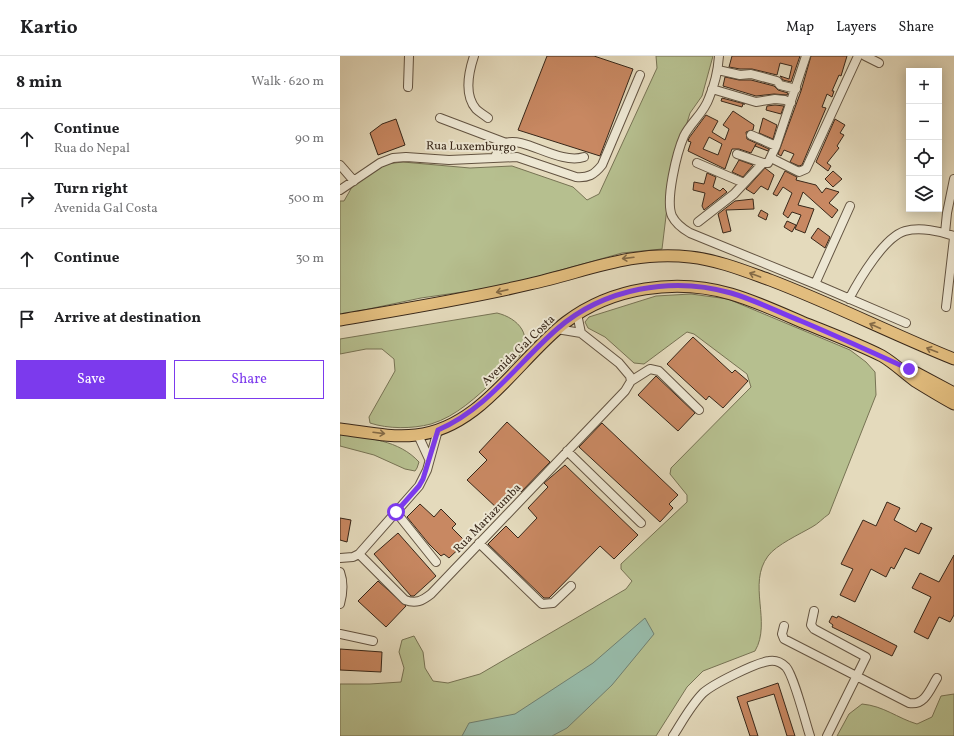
<!DOCTYPE html>
<meta charset="utf-8">
<style>
:root{--surface:#fff;--page:#f2f2f2;--text:#202124;--muted:#757577;--line:#e0e0e0;--accent:#7c3aed}
body{margin:0;font-family:Vollkorn,serif;background:var(--page);color:var(--text)}
.controls{position:absolute;right:12px;top:12px;display:grid;overflow:hidden;border-radius:0px;box-shadow:0 2px 10px #0003}
.controls button{width:36px;height:36px;display:grid;place-items:center;padding:0;border:0;border-bottom:1px solid var(--line);background:var(--surface);color:var(--text);font:20px sans-serif}
.stop{position:absolute;width:12px;height:12px;margin:-9px;border:3px solid #7c3aed;border-radius:50%;background:#fff}
.stop.end{background:#7c3aed;border-color:#fff;box-shadow:0 1px 4px #0008}
.list{margin:0;padding:0;list-style:none}
h2{display:flex;justify-content:space-between;align-items:center;height:52px;margin:0;padding:0 16px;font-size:17px}
h2 small{font-size:13px;font-weight:400;color:var(--muted)}
.list li{display:grid;grid-template-columns:26px 1fr auto;gap:12px;align-items:center;box-sizing:border-box;height:60px;padding:0 16px;border-top:1px solid var(--line)}
.list b{display:block;font-size:15px;white-space:nowrap}
.list p{margin:0;font-size:13px;white-space:nowrap;color:var(--muted)}
.list em{font-size:13px;font-style:normal;color:var(--muted)}
.actions{display:flex;gap:8px;padding:12px 16px}
.actions a{flex:1;padding:9px 0;border:1px solid var(--accent);border-radius:0px;text-align:center;font-size:14px;color:var(--accent)}
.actions .main{background:var(--accent);color:#fff}
.icon{flex:none;width:22px;height:22px;fill:none;stroke:currentColor;stroke-width:2;stroke-linecap:round;stroke-linejoin:round}
.map{position:relative;flex:none;width:614px;height:680px;overflow:hidden}
header{display:flex;align-items:center;gap:24px;box-sizing:border-box;height:56px;padding:0 20px;background:var(--surface);border-bottom:1px solid var(--line)}
header strong{font-size:19px}
nav{display:flex;gap:22px;margin-inline-start:auto;font-size:14px}
main{display:flex}
aside{flex:1;background:var(--surface)}
.map>svg:first-child{display:block}
</style>
<header>
<strong>Kartio</strong>
<nav><a>Map</a><a>Layers</a><a>Share</a></nav>
</header>
<main>
<aside>
<h2>8 min<small>Walk · 620 m</small></h2>
<ul class="list">
<li><svg class="icon" aria-label="ahead" viewBox="0 0 24 24"><path d="M12 20V5M6 11l6-6 6 6"/></svg><div><b>Continue</b><p>Rua do Nepal</p></div><em>90 m</em></li>
<li><svg class="icon" aria-label="right" viewBox="0 0 24 24"><path d="M7 20v-9h11M14 6l5 5-5 5"/></svg><div><b>Turn right</b><p>Avenida Gal Costa</p></div><em>500 m</em></li>
<li><svg class="icon" aria-label="ahead" viewBox="0 0 24 24"><path d="M12 20V5M6 11l6-6 6 6"/></svg><div><b>Continue</b></div><em>30 m</em></li>
<li><svg class="icon" aria-label="arrive" viewBox="0 0 24 24"><path d="M6 21V4h12l-3 4 3 4H6"/></svg><div><b>Arrive at destination</b></div></li>
</ul>
<div class="actions"><a class="main">Save</a><a>Share</a></div>
</aside>
<div class="map">
<svg width="614" height="680" viewBox="0 0 614 680">
<rect width="100%" height="100%" fill="#e4dabc"/>
<filter id="stains"><feTurbulence type="fractalNoise" baseFrequency=".005" numOctaves="4"/><feColorMatrix values="0 0 0 0 .2 0 0 0 0 .09 0 0 0 0 .02 0 0 0 .5 -.17"/></filter>
<radialGradient id="worn" r=".72"><stop offset=".6" stop-color="#630" stop-opacity="0"/><stop offset="1" stop-color="#630" stop-opacity=".3"/></radialGradient>
<path fill="#b6bf8f" stroke="#777354" d="M316 0H373L362 40 350 57 331 119 322 193 282 197 164 230 81 242 0 259V145H4L12 131 46 108 63 106 130 112 172 110 233 131 247 144 259 138 317 12Z
M351 238 388 243 510 294 526 306 535 316 536 339 489 458C483 462 478 468 472 471 460 478 436 489 428 500 407 528 432 566 415 595L363 615 347 631 316 680H0V628H30L61 626 64 612 59 596 62 584 74 580 83 596 85 612 93 625 108 627 140 618 286 533 292 525 281 513V508L347 446V439L330 418 331 412 411 331 407 318 354 278 347 276 304 308 294 307 265 281 248 272 245 266 249 261 316 240Z
M157 257C178 262 195 280 178 302 172 309 163 316 156 323 136 341 117 360 91 368 72 373 48 373 30 367L29 361 55 315 54 303 42 293H26L0 298V283Z
M0 378C28 382 59 384 79 406L77 412 75 415 65 413 34 399 0 390Z
M614 638V680H497L509 658 522 648C544 650 557 662 577 668L592 661 601 640Z"/>
<path fill="#97bbaa" stroke="#718070" d="M305 562 314 578 272 629 227 672 212 680H122L129 667 175 658 253 607Z"/>
<path fill="#c88862" stroke="#382719" fill-rule="evenodd" d="M207 0H254L293 13 260 100 178 74Z
M392 0H460L451 26 443 24 440 20 449 23 452 10 440 7 437 19 412 13H400L389 11Z
M471 0H507L501 20 499 19 492 35H494L492 41 487 38 482 51 486 52 462 109 459 110 450 106 454 98 444 94 441 100 438 98 461 35Z
M385 21 399 24H411L434 30 438 34 448 37 447 39 434 38 416 40 383 30Z
M382 42 405 48H403L402 51 381 45Z
M435 49 444 50 441 58 426 54 427 50Z
M393 55 414 69 413 74 406 76 407 83 429 93 428 95 415 90 416 88 411 97 399 93H392L385 113 348 95 351 86 348 85 349 82 366 59 378 65 372 76 385 84 389 73 383 69ZM369 81 382 88 378 99 363 93Z
M423 62 437 69 433 83 419 77Z
M56 63 65 89 38 99 30 77 42 68Z
M495 63 505 69 500 77 504 79 497 90 499 92 487 107 491 110 488 115 476 106Z
M399 104 413 109 403 121 392 116Z
M425 112 434 119 428 134 421 130 414 138 406 133Z
M445 115 457 121 456 124 476 129 482 137 486 132 499 136 489 147 498 154 492 162 463 136 458 149 474 153 465 177 455 173 461 159 452 156 448 162 443 158 452 137 443 131 437 140 433 138Z
M493 115 502 123 493 131 485 123Z
M367 117 376 121 373 131 380 135 383 132 387 136 364 154 362 150 365 137 353 134 354 126 364 128Z
M413 143 414 153 386 154 391 175 383 177 378 158 395 145Z
M421 154 428 158 426 164 418 160Z
M447 165 456 169 452 176 444 171Z
M478 172 490 181 485 192 471 182Z
M353 281 392 317 395 314 408 325 383 352 369 340 366 344 327 308Z
M316 320 355 357 338 375 298 339Z
M167 366 210 406 181 436 179 434 159 454 127 424 147 404 139 396Z
M262 367 338 439 329 448 333 452 320 466 239 391Z
M225 409 298 479 274 503 260 490 209 542H204L148 488 166 470 178 482 197 462 188 452 208 431 204 427Z
M547 446 560 452 554 464 576 476 581 467 592 472 579 498 565 492 554 513 551 511 546 521 531 513 515 546 500 539 513 513 501 508 523 464 536 470Z
M80 448 94 461 101 453 116 468 112 472 126 486 109 502 104 498 101 500 89 488 67 461Z
M0 462 11 464 7 486 0 484Z
M58 477 96 520 74 540H71L34 498Z
M614 499V559L610 566 599 561 588 583 574 576 591 541 572 532 580 517 599 526Z
M38 525 66 550 46 571 18 545Z
M492 560 497 562 498 560 557 590 552 600 492 571 493 569 489 566Z
M0 593 42 596 41 616 0 614Z
M438 627 455 680H447L434 638 407 646 418 680H410L397 641Z"/>
<g fill="none" stroke-linecap="round" stroke-linejoin="round">
<defs>
<path id="minor" d="M134 0C129 15 124 39 136 53 139 56 144 59 148 62
M379 0C378 14 375 28 369 42 364 57 351 66 344 80 337 96 325 144 332 160 336 168 343 173 350 177L475 228 566 267
M525 0 539 7
M378 14 400 19 411 18 437 25 440 29 456 33
M68 31 69 0
M372 33 416 46 435 43 445 44 451 47
M100 62 166 87
M411 79 436 90
M397 98 423 107
M155 101C157 96 161 89 166 87 184 80 219 109 244 101
M431 102 459 116 466 113 518 0
M357 107 404 127
M423 107H428L436 90 466 0
M0 109 14 125
M0 134 40 107 53 102 66 101 109 104 177 101 236 121C248 122 254 119 262 109L300 19
M358 166 394 138 423 107
M605 177 607 157 614 123
M475 228 510 150
M509 243C519 224 544 181 565 175 580 171 600 175 614 180
M606 251 614 182
M237 258 241 277
M291 325 310 313 319 315 359 354
M78 379 89 403
M227 395 301 467
M56 456 96 506
M139 487 202 548 213 547 231 530
M19 498 65 544C76 548 82 545 91 538L285 335 291 325 290 320 279 307 241 277 217 273
M0 502 13 501 19 498 79 430 87 414 98 374
M0 516C4 527 3 537 0 548
M474 555 471 569 474 573 526 601 487 680
M444 570 442 578 444 583 569 647C585 650 590 633 597 622
M0 578 33 585
M333 680C342 666 351 649 363 637 373 628 415 607 429 605 435 604 441 606 446 611 454 620 465 665 470 680"/>
<path id="major" d="M0 264C64 253 127 243 190 228 245 216 292 194 350 201 378 204 405 215 430 224 493 248 552 278 614 303
M569 313 614 337
M0 373C25 376 51 382 76 379 141 372 178 303 226 266 272 231 336 222 391 238 415 245 439 256 462 266 489 277 516 287 542 300 554 307 564 317 575 325 588 333 601 341 614 348"/>
</defs>
<use href="#minor" stroke="#635442" stroke-width="10"/>
<use href="#major" stroke="#382719" stroke-width="13"/>
<use href="#minor" stroke="#ede7d3" stroke-width="8"/>
<use href="#major" stroke="#e2bd7e" stroke-width="11"/>
</g>
<defs><path id="oneway-shaft" d="M-6 0H5M1.5-3L5.5 0L1.5 3" fill="none" stroke-width="1.6" stroke-linecap="round" stroke-linejoin="round"/></defs>
<g stroke="#846a46">
<use href="#oneway-shaft" transform="translate(288 202) rotate(173)"/>
<use href="#oneway-shaft" transform="translate(415 219) rotate(-160)"/>
<use href="#oneway-shaft" transform="translate(162 235) rotate(167)"/>
<use href="#oneway-shaft" transform="translate(535 270) rotate(-156)"/>
<use href="#oneway-shaft" transform="translate(592 294) rotate(-159)"/>
<use href="#oneway-shaft" transform="translate(39 377) rotate(7)"/>
</g>
<g fill="none" stroke-linecap="round" stroke-linejoin="round">
<path stroke="#7c3aed" stroke-width="5" d="M56 456 79 430 83 423 98 374C148 352 177 308 217 273 264 232 332 220 391 237 415 244 438 256 461 265 497 280 533 297 569 313"/>
</g>
<g text-anchor="middle" stroke-width="4" stroke-linejoin="round" paint-order="stroke">
<g font-size="12" fill="#382719" stroke="#ede7d3">
<text transform="translate(131 90) rotate(1)" y="4">Rua Luxemburgo</text>
<text transform="translate(178 294) rotate(-44)" y="4">Avenida Gal Costa</text>
<text transform="translate(147 462) rotate(-46)" y="4">Rua Mariazumba</text>
</g>
</g>
<rect width="100%" height="100%" filter="url(#stains)"/>
<rect width="100%" height="100%" fill="url(#worn)"/>
</svg>
<div class="controls">
<button>+</button>
<button>−</button>
<button><svg class="icon" aria-label="locate" viewBox="0 0 24 24"><circle cx="12" cy="12" r="6"/><path d="M12 2v4M12 18v4M2 12h4M18 12h4"/></svg></button>
<button><svg class="icon" aria-label="layers" viewBox="0 0 24 24"><path d="M12 4l9 5-9 5-9-5zM3 14l9 5 9-5"/></svg></button>
</div>
<div class="stop" style="left:56px;top:456px"></div>
<div class="stop end" style="left:569px;top:313px"></div>
</div>
</main>
